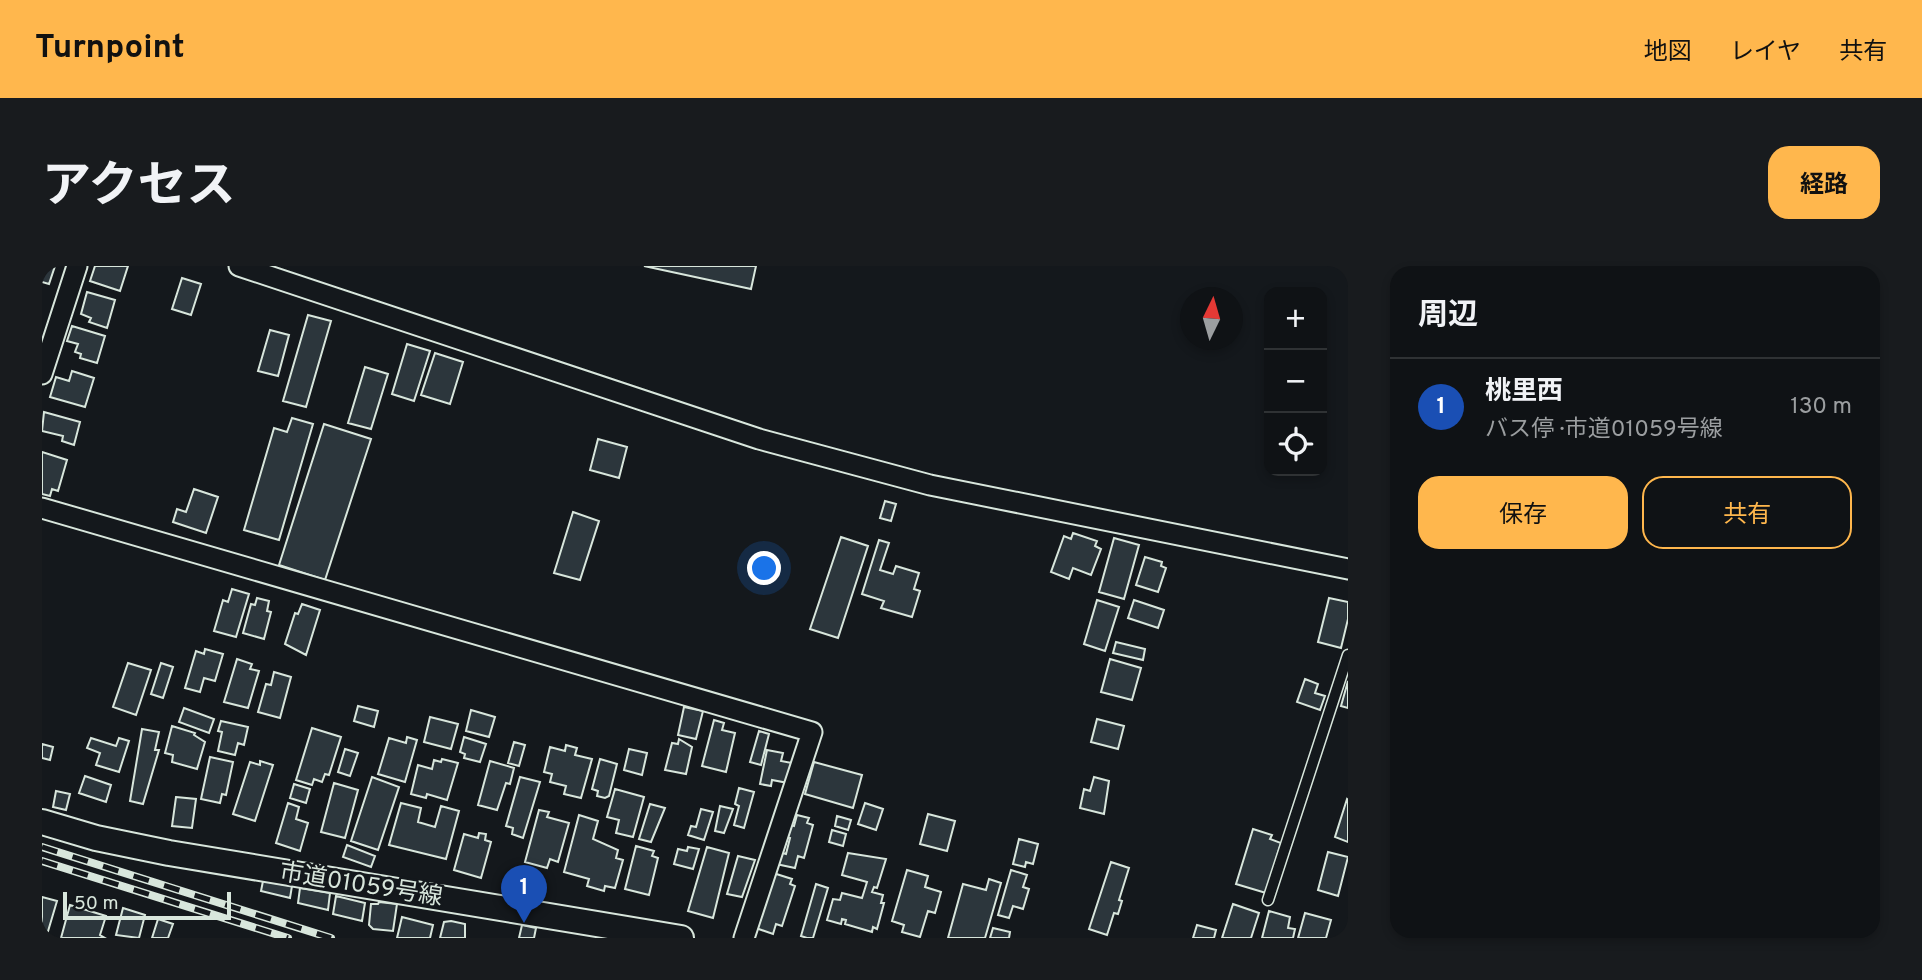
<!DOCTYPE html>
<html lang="ja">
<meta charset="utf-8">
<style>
:root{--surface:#0f1215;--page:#181b1e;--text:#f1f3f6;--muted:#9b9ea0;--line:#2f3234;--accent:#ffb74d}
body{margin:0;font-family:Overpass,"Noto Sans JP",sans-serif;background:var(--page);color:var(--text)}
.controls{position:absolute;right:21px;top:21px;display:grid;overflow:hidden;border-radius:14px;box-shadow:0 4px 10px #0003}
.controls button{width:63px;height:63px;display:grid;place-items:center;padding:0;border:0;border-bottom:2px solid var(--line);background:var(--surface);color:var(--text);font:35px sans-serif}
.compass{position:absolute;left:1138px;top:21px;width:63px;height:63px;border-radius:50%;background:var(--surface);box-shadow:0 4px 10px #0003;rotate:5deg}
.scale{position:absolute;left:21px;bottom:18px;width:168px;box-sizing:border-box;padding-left:7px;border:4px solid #d8e6dc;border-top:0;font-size:19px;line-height:24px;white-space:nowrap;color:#d8e6dc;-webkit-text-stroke:5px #14181c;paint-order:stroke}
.you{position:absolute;left:723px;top:303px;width:24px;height:24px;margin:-18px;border:5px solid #fff;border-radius:50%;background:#1a73e8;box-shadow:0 0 0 10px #1a73e833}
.badge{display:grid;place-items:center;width:46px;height:46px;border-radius:50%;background:var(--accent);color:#fff;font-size:23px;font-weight:700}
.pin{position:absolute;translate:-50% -58px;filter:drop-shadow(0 2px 4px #0008)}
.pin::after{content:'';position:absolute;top:37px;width:24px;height:21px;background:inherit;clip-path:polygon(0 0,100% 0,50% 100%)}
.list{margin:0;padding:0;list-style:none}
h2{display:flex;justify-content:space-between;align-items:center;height:91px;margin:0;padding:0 28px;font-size:30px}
h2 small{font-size:23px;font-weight:400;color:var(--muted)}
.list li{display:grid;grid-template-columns:46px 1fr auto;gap:21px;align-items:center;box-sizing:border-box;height:98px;padding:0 28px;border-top:2px solid var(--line)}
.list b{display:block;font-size:26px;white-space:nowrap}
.list p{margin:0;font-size:23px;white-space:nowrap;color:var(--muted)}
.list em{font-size:23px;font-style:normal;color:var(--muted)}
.actions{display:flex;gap:14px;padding:21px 28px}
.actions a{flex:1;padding:16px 0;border:2px solid var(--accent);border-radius:21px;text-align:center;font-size:24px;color:var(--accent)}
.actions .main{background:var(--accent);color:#111}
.icon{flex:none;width:38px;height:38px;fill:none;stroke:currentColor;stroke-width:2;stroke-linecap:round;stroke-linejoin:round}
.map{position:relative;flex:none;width:1306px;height:672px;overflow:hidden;border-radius:21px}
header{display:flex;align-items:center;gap:42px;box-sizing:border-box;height:98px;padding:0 35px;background:var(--accent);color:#111}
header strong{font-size:33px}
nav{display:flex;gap:38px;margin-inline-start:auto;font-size:24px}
.intro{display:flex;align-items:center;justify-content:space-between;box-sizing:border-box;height:168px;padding:0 42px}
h1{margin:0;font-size:49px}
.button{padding:18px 32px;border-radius:21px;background:var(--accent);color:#111;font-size:24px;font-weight:700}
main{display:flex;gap:42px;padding:0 42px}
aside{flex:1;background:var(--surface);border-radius:21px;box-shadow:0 4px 10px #0003}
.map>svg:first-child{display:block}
</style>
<header>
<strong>Turnpoint</strong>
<nav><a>地図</a><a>レイヤ</a><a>共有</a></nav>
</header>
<div class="intro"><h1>アクセス</h1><a class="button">経路</a></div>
<main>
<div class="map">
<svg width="1306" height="672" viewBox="0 0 1306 672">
<rect width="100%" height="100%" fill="#14181c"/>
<path fill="#2c363c" stroke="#d8e6dc" stroke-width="2" d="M0 0H13L7 18 0 16Z
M53 0H86L78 25 48 15Z
M602 0H714L709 23Z
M140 12 159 18 149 49 130 43Z
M45 26 73 34 65 62 47 56 49 52 39 48Z
M266 49 289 55 264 141 241 135Z
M30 60 63 70 55 97 38 92 39 88 33 86 36 78 25 75Z
M228 64 247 69 236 110 216 105Z
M365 78 388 85 372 135 350 128Z
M393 87 421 96 408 138 379 129Z
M323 101 346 108 329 163 306 157Z
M30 105 52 112 43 141 8 131 14 111 27 115Z
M2 146 38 156 32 179 20 175 21 170 0 165Z
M250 152 271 158 237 274 202 264 232 162 245 166Z
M282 158 329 173 283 314 237 299Z
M556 173 585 181 577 212 548 204Z
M0 186 25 194 16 225 10 223 8 230 0 228Z
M152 223 176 231 164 267 131 256 135 243 144 246Z
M843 235 854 238 849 255 838 252Z
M531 246 557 255 538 314 512 307Z
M1031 267 1055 275 1053 280 1059 283 1049 309 1031 302 1027 313 1009 306 1022 270 1029 273Z
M799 271 826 280 796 372 768 363Z
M1072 272 1097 279 1082 333 1057 326Z
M837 274 847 277 838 304 851 308 854 300 877 307 872 323 878 325 870 351 839 342 842 335 820 328Z
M1103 291 1120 296 1119 300 1124 302 1116 326 1094 319Z
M190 323 207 328 194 371 172 365 181 334 186 336Z
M215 332 227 335 225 345 229 346 222 373 201 367 209 338 213 339Z
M1287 332 1306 336V353L1299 382 1276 376Z
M1055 334 1077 341 1063 385 1042 378Z
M1092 334 1122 344 1116 362 1086 352Z
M260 338 278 344 264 389 243 378 253 347 256 348Z
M1074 376 1103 383 1101 394 1071 387Z
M163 383 181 388 173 415 162 412 158 426 143 422 154 385 162 388Z
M195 393 210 398 208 403 217 405 206 442 182 436Z
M1068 393 1099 402 1090 434 1059 426Z
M86 397 109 404 94 449 71 441Z
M119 397 131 401 121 432 109 428Z
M232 406 249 411 238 452 216 446 224 418 229 419Z
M1263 413 1276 418 1273 427 1283 430 1278 444 1255 436Z
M1306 415V442L1299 440Z
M316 440 336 445 332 461 312 455Z
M642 441 661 445 654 473 636 469Z
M142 442 172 453 167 467 137 456Z
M429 444 453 451 447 471 424 465Z
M388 451 416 458 409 483 382 476Z
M1055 453 1082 460 1076 483 1049 476Z
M672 454 682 457 680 464 693 467 684 506 660 500Z
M179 455 206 461 202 479 196 477 193 489 176 485 180 466 176 465Z
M130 460 153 467 152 469 163 476 155 503 130 496 131 489 123 487Z
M270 462 299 471 287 509 283 508 280 516 272 513 270 519 254 514Z
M100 463 117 466 113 484H117L101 538 88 535Z
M717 465 727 468 719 499 708 496Z
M365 471 375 474 363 516 336 508 347 472 364 477Z
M422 471 444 478 438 496 422 492 423 488 418 486Z
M49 472 74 480 77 472 87 475 77 506 54 499 58 487 45 482Z
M637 473 650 481 644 508 623 504 630 477 636 478Z
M472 476 483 479 477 500 466 497Z
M0 478 11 481 8 494 0 492Z
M524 479 535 482 533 489 550 493 539 532 522 528 524 520 508 516 510 508 502 506 508 481 523 485Z
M303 483 316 487 308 510 296 506Z
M587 483 605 487 600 509 582 504Z
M725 484 741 487 739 495 750 497 746 517 730 514 729 520 718 518Z
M168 491 191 496 184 529 180 528 178 537 159 533Z
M400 493 416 497 405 534 385 528 384 532 369 528 376 499 390 503 392 494 399 496Z
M558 493 575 498 567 530 563 532 555 530 556 525 550 523Z
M218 495 231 499 213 555 191 548 208 496 218 499Z
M448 495 472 502 468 518 464 517 455 544 436 539Z
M772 496 820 509 811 542 763 528Z
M43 510 69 519 64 536 37 527Z
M330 511 357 521 336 584 309 575Z
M478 511 498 516 481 572 470 568 471 562 464 560Z
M1052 511 1067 515 1062 548 1038 542 1042 523 1048 525Z
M292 517 316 524 303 572 279 566Z
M252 518 268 523 264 537 248 532Z
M697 522 712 526 702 562 692 559 697 540 693 538Z
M573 523 602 531 591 571 574 567 577 554 565 551Z
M14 525 28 528 24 544 11 541Z
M134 531 154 533 150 562 130 560Z
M1305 533 1306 534V576L1293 571Z
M246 537 257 541 254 553 266 557 258 585 234 577Z
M359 537 379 542 376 556 393 561 399 540 417 545 404 593 347 579Z
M823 537 841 543 834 564 816 558Z
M608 538 623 542 609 576 597 573Z
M678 540 691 543 682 567 673 565Z
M659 543 671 546 662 574 646 569 649 560 654 561Z
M497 544 507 546 505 551 527 557 516 596 508 593 505 602 483 596Z
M886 548 913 555 905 585 878 578Z
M537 549 556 555 551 573 576 584 574 592 581 594 573 622 563 620 562 625 545 620 547 613 522 606Z
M755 549 767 552 765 557 771 559 762 592 756 590 753 602 734 598 737 586 744 588 748 572 742 571 746 558 752 560Z
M795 550 809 554 806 564 793 560Z
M1211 563 1230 569 1228 573 1239 577 1224 627 1194 618Z
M790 564 804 568 801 580 787 576Z
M437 567 444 568 443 574 449 576 439 612 412 604 422 568 436 572Z
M977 573 996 578 991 598 984 596 983 601 971 598Z
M305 579 333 590 329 601 301 591Z
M594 580 612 585 610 590 616 592 607 629 583 623Z
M646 581 657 583 651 603 632 598 636 583 645 585Z
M665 581 687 587 671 652 646 645Z
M1286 586 1306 591 1296 630 1276 624Z
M806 587 844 593 835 622 832 621 830 626 841 629 839 637H842L835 663 831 661 830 666 803 658 804 654 800 653 799 658 785 654 791 633 798 634 800 627 820 632 825 616 800 609Z
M696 590 713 594 700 631 685 628Z
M1069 596 1087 602 1077 634 1080 635 1076 648 1072 647 1065 669 1047 663Z
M865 604 886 610 883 621 899 626 893 647 886 645 878 671 860 666 862 659 850 655Z
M969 604 985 609 981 621 987 623 981 643 971 640 967 652 956 649Z
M728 606 750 613 748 618 753 620 740 660 734 658 731 668 711 661Z
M947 613 959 617 943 672H906L921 618 944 624Z
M221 615 250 620 248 632 219 625Z
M774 618 786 622 771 672H765L759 670Z
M258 622 288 627 286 644 256 637Z
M294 630 323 637 320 655 291 648Z
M0 631 15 635 4 672H0Z
M337 636 355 638 351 665 331 663 327 659 329 638H336Z
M1191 638 1217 647 1209 672H1180Z
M28 639 64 650 58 669 63 672H19Z
M81 642 103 649 97 672 74 669Z
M1227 645 1248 651 1246 662 1253 663 1251 672H1220Z
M1263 647 1289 654 1284 672H1256Z
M360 651 391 659 388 672H355Z
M116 653 131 658 126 672H110Z
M409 655 423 658V672H398L402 656Z
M480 659 494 662 492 672H477Z
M1155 659 1174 664 1172 672H1151Z
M951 662 968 666 967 672H948Z"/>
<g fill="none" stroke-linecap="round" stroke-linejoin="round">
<defs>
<path id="service" d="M1226 634 1306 389"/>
<path id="minor" d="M197 0 717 173 888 219 1306 303
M0 108 35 0
M0 242 770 466 702 672"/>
<path id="tertiary" d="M0 556 54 572 127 587 639 672"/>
</defs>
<use href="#service" stroke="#d8e6dc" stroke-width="13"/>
<use href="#minor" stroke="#d8e6dc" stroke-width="23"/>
<use href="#tertiary" stroke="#d8e6dc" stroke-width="28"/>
<use href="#service" stroke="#14181c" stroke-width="10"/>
<use href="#minor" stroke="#14181c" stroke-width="19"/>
<use href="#tertiary" stroke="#14181c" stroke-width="24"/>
<defs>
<path id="rail" d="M0 581 289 672
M0 595 246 672"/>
</defs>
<use href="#rail" stroke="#d8e6dc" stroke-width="8"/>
<use href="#rail" stroke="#14181c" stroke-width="5" stroke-dasharray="16" stroke-linecap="butt"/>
</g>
<g text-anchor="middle" stroke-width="5" stroke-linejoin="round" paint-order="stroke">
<g font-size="24" fill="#d8e6dc" stroke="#14181c">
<text transform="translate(319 618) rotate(9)" y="8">市道01059号線</text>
</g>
</g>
</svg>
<div class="controls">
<button>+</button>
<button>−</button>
<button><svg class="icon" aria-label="locate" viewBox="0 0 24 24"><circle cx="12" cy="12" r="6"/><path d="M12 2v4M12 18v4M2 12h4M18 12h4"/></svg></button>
</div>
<svg class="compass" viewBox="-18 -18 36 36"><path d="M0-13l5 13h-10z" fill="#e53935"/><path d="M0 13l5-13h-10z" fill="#9b9ea0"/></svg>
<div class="scale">50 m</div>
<div class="you"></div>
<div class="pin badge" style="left:482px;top:657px;background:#1a4fb4">1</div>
</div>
<aside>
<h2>周辺<small></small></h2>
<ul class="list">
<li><span class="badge" style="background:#1a4fb4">1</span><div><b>桃里西</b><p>バス停 · 市道01059号線</p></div><em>130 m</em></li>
</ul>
<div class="actions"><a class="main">保存</a><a>共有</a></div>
</aside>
</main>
